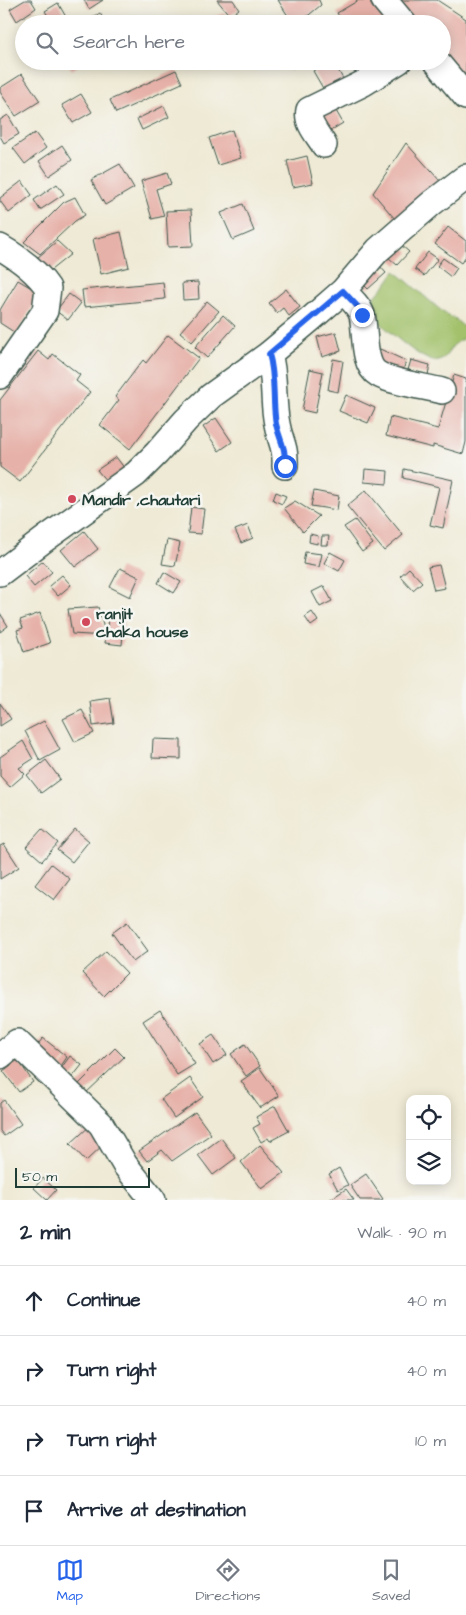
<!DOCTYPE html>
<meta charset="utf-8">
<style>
:root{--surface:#fff;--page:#f6f6f7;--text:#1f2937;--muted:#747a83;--line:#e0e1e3;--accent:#2563eb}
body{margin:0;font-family:"Architects Daughter",sans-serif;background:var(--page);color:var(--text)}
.controls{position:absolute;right:15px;bottom:15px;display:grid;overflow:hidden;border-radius:10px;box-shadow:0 2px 12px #0003}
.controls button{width:45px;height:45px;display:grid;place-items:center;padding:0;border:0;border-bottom:1px solid var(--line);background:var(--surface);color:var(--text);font:25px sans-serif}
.scale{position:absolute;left:15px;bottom:12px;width:135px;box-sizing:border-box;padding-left:5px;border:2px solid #1f3d34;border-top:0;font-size:14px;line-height:18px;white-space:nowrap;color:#1f3d34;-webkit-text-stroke:4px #f6f6f2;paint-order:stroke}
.stop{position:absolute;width:15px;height:15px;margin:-11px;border:4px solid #2563eb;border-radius:50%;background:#fff}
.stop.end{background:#2563eb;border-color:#fff;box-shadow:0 1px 5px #0008}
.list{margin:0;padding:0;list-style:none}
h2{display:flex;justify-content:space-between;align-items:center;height:65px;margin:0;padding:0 20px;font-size:21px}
h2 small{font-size:16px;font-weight:400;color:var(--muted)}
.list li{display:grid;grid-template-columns:32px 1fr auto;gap:15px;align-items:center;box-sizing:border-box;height:70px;padding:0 20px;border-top:1px solid var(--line)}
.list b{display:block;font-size:19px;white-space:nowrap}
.list em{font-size:16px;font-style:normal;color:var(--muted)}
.icon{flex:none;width:28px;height:28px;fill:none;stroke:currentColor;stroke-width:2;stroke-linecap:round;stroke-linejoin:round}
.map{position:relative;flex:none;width:466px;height:1200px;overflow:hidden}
.search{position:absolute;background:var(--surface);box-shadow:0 2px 12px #0003;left:15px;right:15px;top:15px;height:55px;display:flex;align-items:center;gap:12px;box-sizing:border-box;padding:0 18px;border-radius:28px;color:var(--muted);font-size:19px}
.sheet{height:345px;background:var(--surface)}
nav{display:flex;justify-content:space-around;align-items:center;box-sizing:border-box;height:70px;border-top:1px solid var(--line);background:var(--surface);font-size:14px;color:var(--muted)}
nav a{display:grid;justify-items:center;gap:2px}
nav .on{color:var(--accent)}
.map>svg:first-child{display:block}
</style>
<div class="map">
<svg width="466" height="1200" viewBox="0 0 466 1200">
<rect width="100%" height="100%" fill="#f6f6f2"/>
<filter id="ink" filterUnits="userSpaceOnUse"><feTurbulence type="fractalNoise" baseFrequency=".02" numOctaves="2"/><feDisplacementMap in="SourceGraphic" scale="10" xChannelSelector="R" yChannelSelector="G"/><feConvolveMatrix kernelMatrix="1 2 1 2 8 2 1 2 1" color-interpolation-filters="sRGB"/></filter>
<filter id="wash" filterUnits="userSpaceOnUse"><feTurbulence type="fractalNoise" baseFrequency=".0096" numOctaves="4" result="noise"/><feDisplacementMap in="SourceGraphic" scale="20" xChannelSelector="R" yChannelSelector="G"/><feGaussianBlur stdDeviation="1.12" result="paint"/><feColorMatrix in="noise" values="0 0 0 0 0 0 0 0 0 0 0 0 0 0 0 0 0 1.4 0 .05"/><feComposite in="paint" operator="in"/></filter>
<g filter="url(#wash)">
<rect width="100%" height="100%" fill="#efead5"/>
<path fill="#a2c16a" stroke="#607f4f" d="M395 271 444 313 455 319 466 329 464 338C460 341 455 343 452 347 448 352 445 359 439 361 424 366 374 319 366 307L386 284Z"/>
<g id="blocks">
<path fill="#e6b1a8" d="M25 0H31L36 8 17 21 10 9Z
M84 0H103L89 9Z
M217 0H233L239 9 230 16Z
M278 0H319L321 5 298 24H293Z
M359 0H373L385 19 377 24H344L337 13Z
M393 0H437L466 19V94L442 61V24H411Z
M58 3 70 24H53L45 11Z
M100 13 106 24H82Z
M224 13 228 24H198V22Z
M66 61H84L72 70Z
M288 61H308V63L292 68Z
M329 61H333L347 86 328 97 313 71Z
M176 70 182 83 116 113 110 100Z
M22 74 40 101 16 116 0 92V88Z
M81 94 92 112 73 123 62 105Z
M332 104 343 123 325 134 313 116Z
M164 106 169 117 142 130 137 119Z
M8 115 19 134 4 143 0 136V120Z
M232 130 241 158 218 165 209 138Z
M35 133 46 148 25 164 13 148Z
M406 143 440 181 395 219 373 193Z
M62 145 72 160 49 176 39 161Z
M307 156 313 183 293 187 287 161Z
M120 164 134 188 105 205 91 180Z
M167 173 171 184 156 189 164 216 152 219 141 181Z
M22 181 32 195 9 213 0 201V198Z
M57 184 64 194 40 210 34 200Z
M75 197 85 215 75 221 40 254 24 242 64 202Z
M243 204 254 231 233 240 221 213Z
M191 210 193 246 168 247 166 211Z
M448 227 466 241V256L461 263 435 244Z
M121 232 129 267 101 274 93 239Z
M57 241 71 254 51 270 37 258Z
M400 244 409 252 397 265 388 257Z
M428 252 438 259 424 276 415 269Z
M443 258 457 268 451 277 437 266Z
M378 264 386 273 368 289 359 280Z
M18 280 40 293 17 334 0 323V310Z
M163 282 165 299 84 307 82 290Z
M198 282 199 299 183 300 182 283Z
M286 289 300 307 289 316 283 308 277 313 269 303Z
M69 294 81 303 68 320 56 311Z
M207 301 219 311 192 342 180 332Z
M223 315 235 326 207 358 195 347Z
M336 332 341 351 322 357 317 337Z
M168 335 199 358 130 449 100 425 119 400 115 397 143 360 146 363Z
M380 349 406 361 402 374 375 363Z
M38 351 49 360 53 354 80 375 76 381 90 392 20 482 0 467V400Z
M333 359 343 361 338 392 328 390Z
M411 360 430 365 428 375 408 370Z
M310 369 323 372 315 413 302 410Z
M454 375 466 379V442L463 454 433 445V448L386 436 390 417 438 429Z
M346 395 375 408 368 423 339 411Z
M216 418 232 442 219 451 203 427Z
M116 457 125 469 107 482 97 470Z
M365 469 388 471 387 484 364 482Z
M404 469 453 480 443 528 430 525 439 487 403 478Z
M366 490 403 535 384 551 347 506Z
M314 491 339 496 337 510 311 506Z
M276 492 286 496 282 504 273 500Z
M295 501 319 516 303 532 284 508Z
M191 507 204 509 201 534 188 533Z
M355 520 373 544 362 552 344 527Z
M248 525 253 538 241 543 235 530Z
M84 531 98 549 75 567 61 550Z
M310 534 318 536 317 544 309 542Z
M322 536H329L328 545H321Z
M167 540 180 543 175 566 162 564Z
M305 552 322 554 319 567 303 564Z
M330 552 345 560 339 571 324 563Z
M43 561 52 572 34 587 25 576Z
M439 565 445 588 434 590 428 567Z
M120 568 139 577 130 597 110 587Z
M409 568 422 582 413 590 400 576Z
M164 572 181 582 174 593 158 583Z
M62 575 71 585 58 596 49 586Z
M324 586 332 601 320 607 312 592Z
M98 607 106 636 72 634 68 609Z
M312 612 318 621 311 626 305 617Z
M0 613 8 626 0 632Z
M40 613 50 643 24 652 17 630 23 628 20 620Z
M108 619 124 621 122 645 105 643Z
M110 698 114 723 93 726 90 701Z
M0 703 11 719 0 726Z
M82 710 94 733 75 742 63 719Z
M44 721 60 750 40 761 25 731Z
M153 739 181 740V759L152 758Z
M23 741 33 759 19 768 25 774 10 787 0 776V757Z
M46 760 60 779 41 793 27 775Z
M42 829 58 843 42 861 26 847Z
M75 829 89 841 72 862 57 850Z
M4 844 19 867 0 879V846Z
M51 864 70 879 54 900 35 885Z
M127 922 148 951 133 962 112 933Z
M106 951 127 973 104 996 82 973Z
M160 1010 195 1064 177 1075 143 1021Z
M213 1035 227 1055 213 1064 200 1044Z
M43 1038 67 1057 59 1069 34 1049Z
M245 1044 260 1066 246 1076 231 1054Z
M115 1048 124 1057 84 1095 76 1087Z
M70 1056 82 1065 70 1080 59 1071Z
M18 1060 33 1082 19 1092 3 1071Z
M260 1068 279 1096 260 1108 241 1081Z
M190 1078 203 1097 174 1118 161 1099Z
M4 1100 21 1124 4 1136 0 1131V1103Z
M275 1106 289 1131 270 1141 268 1138 261 1142 253 1128 260 1124 256 1117Z
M195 1112 211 1134 172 1161 162 1150 147 1161 139 1151Z
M91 1125 107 1141 86 1161 70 1144Z
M221 1138 236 1158 213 1175 198 1155Z
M260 1145 284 1173 262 1189 241 1162Z
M339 1168 348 1185 338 1190 329 1174Z
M366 1174 383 1199 381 1200H360L350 1185Z
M43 1178 56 1190 47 1200 34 1188Z
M346 1189 354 1200H329Z"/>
</g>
</g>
<g filter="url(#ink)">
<use href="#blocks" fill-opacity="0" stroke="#3e574c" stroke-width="1"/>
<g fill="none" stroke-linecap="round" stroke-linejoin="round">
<defs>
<path id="minor" d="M384 0 404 24
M436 61 466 97
M324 145C318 135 306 123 309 110L364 83 399 61
M0 247C19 258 36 270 48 288L45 311 0 376
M343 291C350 298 359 306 362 315 366 331 362 365 378 374 390 382 427 387 442 391
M269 354C276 377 272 401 277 424 280 442 286 446 285 466
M0 573 45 539 136 474 157 453 186 420 211 396 269 354 312 318 343 291 378 250 432 203 466 177
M0 1056 17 1042 101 1124 125 1165 153 1200"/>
</defs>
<use href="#minor" stroke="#3e574c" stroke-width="28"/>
<use href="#minor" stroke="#fff" stroke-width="25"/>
</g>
</g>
<g fill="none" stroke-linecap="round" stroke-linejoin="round" filter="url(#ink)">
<path stroke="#2563eb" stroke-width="6" d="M285 466C286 446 280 442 276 424 272 401 276 377 269 354L343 291 358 307 362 315"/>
</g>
<g fill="#d1495b" stroke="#f6f6f2" stroke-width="2">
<circle cx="72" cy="499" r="5"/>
<circle cx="86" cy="622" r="5"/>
</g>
<g text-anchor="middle" stroke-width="5" stroke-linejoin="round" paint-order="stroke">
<g font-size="16" font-weight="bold" fill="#1f3d34" stroke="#f6f6f2" text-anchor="start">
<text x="82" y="505">Mandir ,chautari</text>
<text x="96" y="619">ranjit<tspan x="96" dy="18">chaka house</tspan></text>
</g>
</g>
</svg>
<div class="controls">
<button><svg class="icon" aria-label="locate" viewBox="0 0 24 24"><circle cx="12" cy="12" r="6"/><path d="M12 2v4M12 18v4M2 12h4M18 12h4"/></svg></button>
<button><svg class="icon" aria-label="layers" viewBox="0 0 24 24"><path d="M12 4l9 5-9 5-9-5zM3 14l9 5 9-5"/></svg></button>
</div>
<div class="scale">50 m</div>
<div class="stop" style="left:285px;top:466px"></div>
<div class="stop end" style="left:362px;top:315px"></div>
<div class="search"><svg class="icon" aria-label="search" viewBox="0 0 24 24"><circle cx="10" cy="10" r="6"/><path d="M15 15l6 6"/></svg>Search here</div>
</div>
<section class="sheet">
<h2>2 min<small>Walk · 90 m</small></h2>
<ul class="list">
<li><svg class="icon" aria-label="ahead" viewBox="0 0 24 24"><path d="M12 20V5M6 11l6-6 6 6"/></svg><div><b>Continue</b></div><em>40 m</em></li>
<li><svg class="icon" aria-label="right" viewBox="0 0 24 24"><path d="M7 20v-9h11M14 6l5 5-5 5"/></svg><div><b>Turn right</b></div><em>40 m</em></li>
<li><svg class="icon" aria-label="right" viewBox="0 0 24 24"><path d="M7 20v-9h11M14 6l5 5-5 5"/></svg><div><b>Turn right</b></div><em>10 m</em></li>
<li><svg class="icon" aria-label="arrive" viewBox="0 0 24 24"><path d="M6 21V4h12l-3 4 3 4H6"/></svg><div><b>Arrive at destination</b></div></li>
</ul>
</section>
<nav>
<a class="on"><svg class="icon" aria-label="map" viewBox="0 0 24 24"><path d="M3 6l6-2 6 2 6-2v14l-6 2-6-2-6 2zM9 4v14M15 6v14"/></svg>Map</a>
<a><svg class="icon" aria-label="directions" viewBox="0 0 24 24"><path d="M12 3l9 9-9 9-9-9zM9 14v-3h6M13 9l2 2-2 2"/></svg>Directions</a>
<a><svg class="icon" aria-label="saved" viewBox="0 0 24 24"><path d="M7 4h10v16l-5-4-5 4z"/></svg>Saved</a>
</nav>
